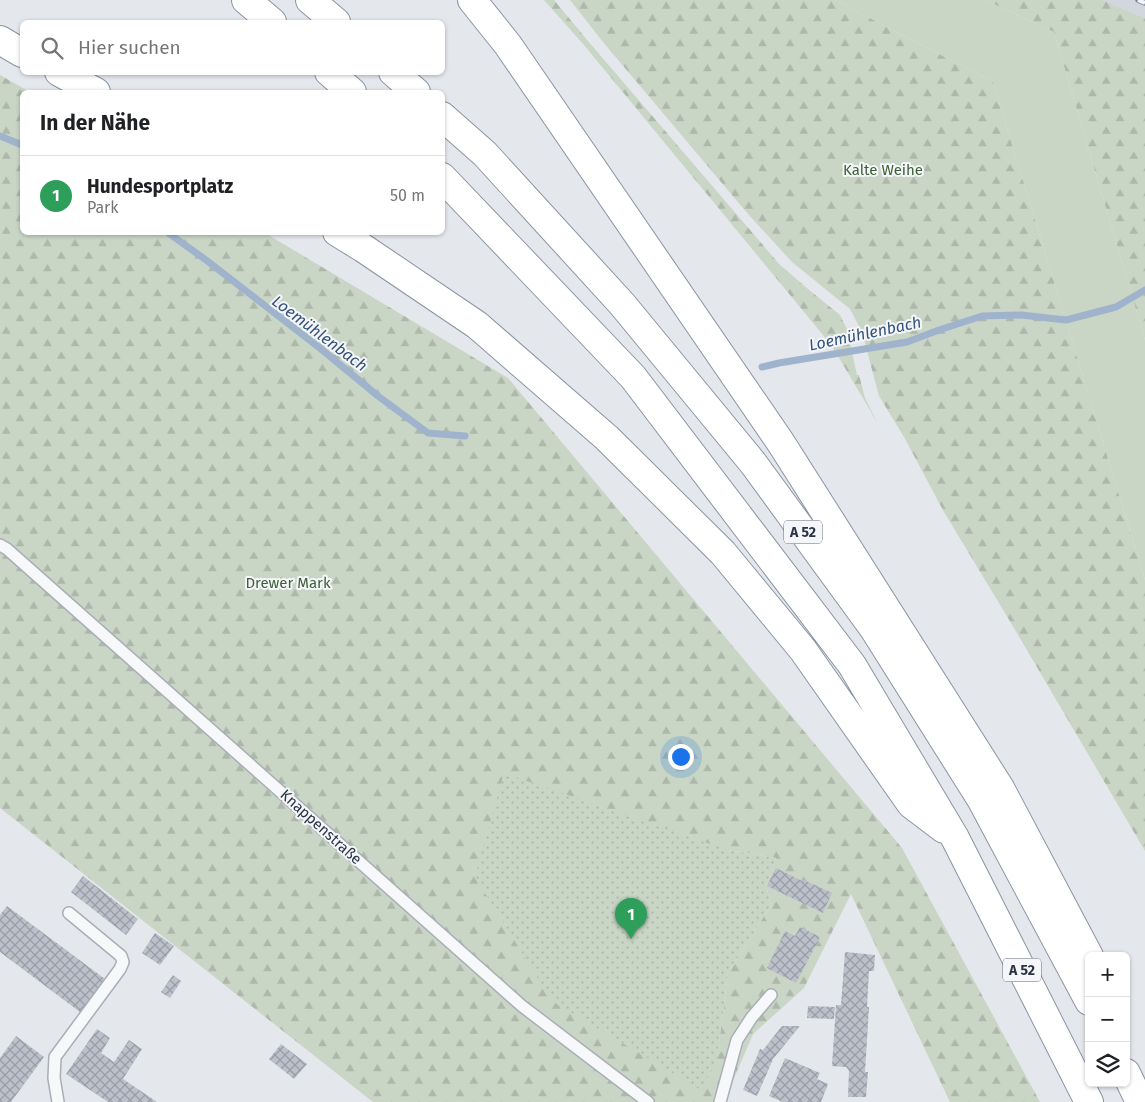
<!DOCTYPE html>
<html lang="de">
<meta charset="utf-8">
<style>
:root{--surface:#fff;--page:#f2f2f2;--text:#202124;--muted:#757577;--line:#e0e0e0;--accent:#d1495b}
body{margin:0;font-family:"Fira Sans",sans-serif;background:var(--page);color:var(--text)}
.controls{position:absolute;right:15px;bottom:15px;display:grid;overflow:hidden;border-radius:8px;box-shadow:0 1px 4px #0004}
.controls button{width:45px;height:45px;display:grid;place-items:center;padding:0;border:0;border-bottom:1px solid var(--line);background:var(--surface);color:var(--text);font:25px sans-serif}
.you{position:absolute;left:680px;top:756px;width:18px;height:18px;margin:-12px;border:4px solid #fff;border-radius:50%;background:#1a73e8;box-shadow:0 0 0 8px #1a73e833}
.badge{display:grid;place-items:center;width:32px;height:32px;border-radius:50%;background:var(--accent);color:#fff;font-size:16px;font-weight:700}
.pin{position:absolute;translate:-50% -41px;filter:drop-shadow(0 1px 2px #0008)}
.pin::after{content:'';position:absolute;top:26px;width:18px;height:15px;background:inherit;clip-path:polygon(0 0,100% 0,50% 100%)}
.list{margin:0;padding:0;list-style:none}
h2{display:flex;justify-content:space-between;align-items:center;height:65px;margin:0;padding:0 20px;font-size:21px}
h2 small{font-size:16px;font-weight:400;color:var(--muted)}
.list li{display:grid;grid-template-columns:32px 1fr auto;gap:15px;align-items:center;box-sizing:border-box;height:80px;padding:0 20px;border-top:1px solid var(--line)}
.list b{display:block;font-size:19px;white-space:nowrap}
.list p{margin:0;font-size:16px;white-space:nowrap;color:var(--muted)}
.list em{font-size:16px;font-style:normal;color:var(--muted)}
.icon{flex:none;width:28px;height:28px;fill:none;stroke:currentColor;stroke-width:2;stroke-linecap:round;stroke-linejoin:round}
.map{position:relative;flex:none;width:1145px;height:1102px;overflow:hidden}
.search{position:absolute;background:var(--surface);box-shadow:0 1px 4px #0004;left:20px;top:20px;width:425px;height:55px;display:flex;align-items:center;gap:12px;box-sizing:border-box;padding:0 18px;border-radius:8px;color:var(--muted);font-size:19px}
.panel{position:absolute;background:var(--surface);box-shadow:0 1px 4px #0004;left:20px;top:90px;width:425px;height:145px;border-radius:8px}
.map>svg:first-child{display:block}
</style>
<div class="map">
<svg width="1145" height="1102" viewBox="0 0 1145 1102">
<defs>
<pattern id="forest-firs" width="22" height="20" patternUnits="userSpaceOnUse" patternTransform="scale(1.25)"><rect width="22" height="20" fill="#c9d6c5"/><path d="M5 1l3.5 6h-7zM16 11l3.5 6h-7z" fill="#adb8ab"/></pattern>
<pattern id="park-dots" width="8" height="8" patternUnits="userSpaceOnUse" patternTransform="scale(1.25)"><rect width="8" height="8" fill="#c9d6c5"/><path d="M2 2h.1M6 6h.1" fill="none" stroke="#adb8ab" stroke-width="1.8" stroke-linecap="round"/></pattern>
<pattern id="building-cross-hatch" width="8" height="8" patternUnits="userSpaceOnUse" patternTransform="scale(1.25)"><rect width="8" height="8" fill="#bbc0ca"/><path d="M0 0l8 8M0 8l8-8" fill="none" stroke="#989da6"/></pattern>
</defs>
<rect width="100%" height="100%" fill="#e4e7ec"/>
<path fill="#d2d6de" d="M1102 0H1145V18Z"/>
<path fill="#c9d6c5" d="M835 0H985L1054 32 1145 340V580L993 82Z"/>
<path fill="url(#forest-firs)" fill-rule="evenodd" d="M544 0H554L588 41 780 265 808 289 840 315 847 329 857 375H859L865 398 877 422 832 346 584 45Z
M570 0H835L993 82 1145 580V851L1008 618 944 512 904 437 879 396 862 332 850 309 792 262 748 214 603 42Z
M985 0H1102L1145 18V340L1054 32Z
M0 75 30 92H22V232L265 233 508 378 902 848 1040 1102H950L851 894 804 988 753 1034 724 1102H373L0 808ZM728 850 776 858 766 886 771 905 728 973 717 1058Z"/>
<path fill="url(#park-dots)" d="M504 773 728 850 776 858 766 886 771 905 728 973 717 1058 701 1090 552 1001 475 877Z"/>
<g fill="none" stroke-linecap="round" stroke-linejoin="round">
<path stroke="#9fb4cc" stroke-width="7" d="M0 136 22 145
M167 232 206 260 321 349 378 396 428 433 465 436
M762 367 779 363 907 342 939 330 982 316 1021 315 1066 320 1116 307 1145 290"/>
</g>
<path fill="url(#building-cross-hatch)" d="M776 868 802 881V879L832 893 823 913 767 886Z
M83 876 138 919 126 935 71 892Z
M7 906 105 979 80 1012 0 952V915Z
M800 927 820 937 796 983 767 968 785 931 795 936Z
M155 933 174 946 160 965 142 953Z
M845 952 875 955 874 971H869L867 1007H869L865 1072H868L866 1097H848L849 1071 846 1067 832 1066 836 1005H841Z
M173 975 181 981 170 998 161 992Z
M808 1006 835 1007 834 1019 807 1018Z
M782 1026H800L773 1059 757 1096 743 1090 760 1049 763 1050Z
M97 1029 110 1038 101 1053 114 1062 129 1040 142 1049 123 1079 157 1102H108L66 1074Z
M16 1036 44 1057 11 1102H0V1058Z
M281 1044 307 1064 294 1079 269 1059Z
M785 1058 820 1073 817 1079 828 1084 821 1102H783L769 1096Z"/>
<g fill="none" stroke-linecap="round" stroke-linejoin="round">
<defs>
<path id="service" d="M0 545 7 549 522 1006 648 1102
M58 1102 54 1078 55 1057 120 969 123 962 121 956 69 913
M720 1102 737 1040 752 1017 771 995"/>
<path id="motorway" d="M246 0 272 22
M310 0 336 22
M472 0 508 45 781 443 1000 788 1089 956
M0 40 22 53
M59 72 96 92
M329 72 352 92
M393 72 416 92
M442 116 485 154 622 304 753 463 874 629 981 799 1089 1001
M442 177 633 377 852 665 955 838 1089 1102
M337 232 363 248 477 325 607 438 723 553 803 650 911 804 944 829
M1126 1073 1140 1102"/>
</defs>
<use href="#service" stroke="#a9aeb7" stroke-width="14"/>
<use href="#motorway" stroke="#8b94a3" stroke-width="30"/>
<use href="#service" stroke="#f7f8fa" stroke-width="11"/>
<use href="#motorway" stroke="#fff" stroke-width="28"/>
<defs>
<path id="rail" d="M1138 0 1145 3"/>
</defs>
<use href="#rail" stroke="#7d8696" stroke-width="5.5"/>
<use href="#rail" stroke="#f4f6f9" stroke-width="4" stroke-dasharray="11" stroke-linecap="butt"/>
</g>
<g text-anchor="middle" stroke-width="4" stroke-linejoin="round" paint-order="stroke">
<g fill="#f4f6f9" stroke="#676e7b" stroke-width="1">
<rect x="784" y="520.5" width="38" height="23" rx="4"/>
<rect x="1003" y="958.5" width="38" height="23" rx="4"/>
</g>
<g font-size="14" font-weight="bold" fill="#2b3445">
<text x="803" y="537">A 52</text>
<text x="1022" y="975">A 52</text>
</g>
<g font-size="15" fill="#3f6138" stroke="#f4f6f9">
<text x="883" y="175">Kalte Weihe</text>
<text x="288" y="588">Drewer Mark</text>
</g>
<g font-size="15" fill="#2b3445" stroke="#f4f6f9">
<text transform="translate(321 827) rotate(42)" y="5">Knappenstraße</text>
</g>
<g font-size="16" font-style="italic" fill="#34527a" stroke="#f4f6f9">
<text transform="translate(320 333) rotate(37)" y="6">Loemühlenbach</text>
<text transform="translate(865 333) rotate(-12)" y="6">Loemühlenbach</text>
</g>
</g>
</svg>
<div class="controls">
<button>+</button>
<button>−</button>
<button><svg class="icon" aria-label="layers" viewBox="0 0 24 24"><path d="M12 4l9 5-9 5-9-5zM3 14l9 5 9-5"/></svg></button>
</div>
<div class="you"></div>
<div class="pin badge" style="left:631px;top:939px;background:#2e9e5b">1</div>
<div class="search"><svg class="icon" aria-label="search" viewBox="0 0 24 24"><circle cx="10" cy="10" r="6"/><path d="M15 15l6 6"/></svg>Hier suchen</div>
<section class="panel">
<h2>In der Nähe<small></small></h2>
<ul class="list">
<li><span class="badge" style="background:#2e9e5b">1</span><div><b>Hundesportplatz</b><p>Park</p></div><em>50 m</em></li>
</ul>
</section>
</div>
